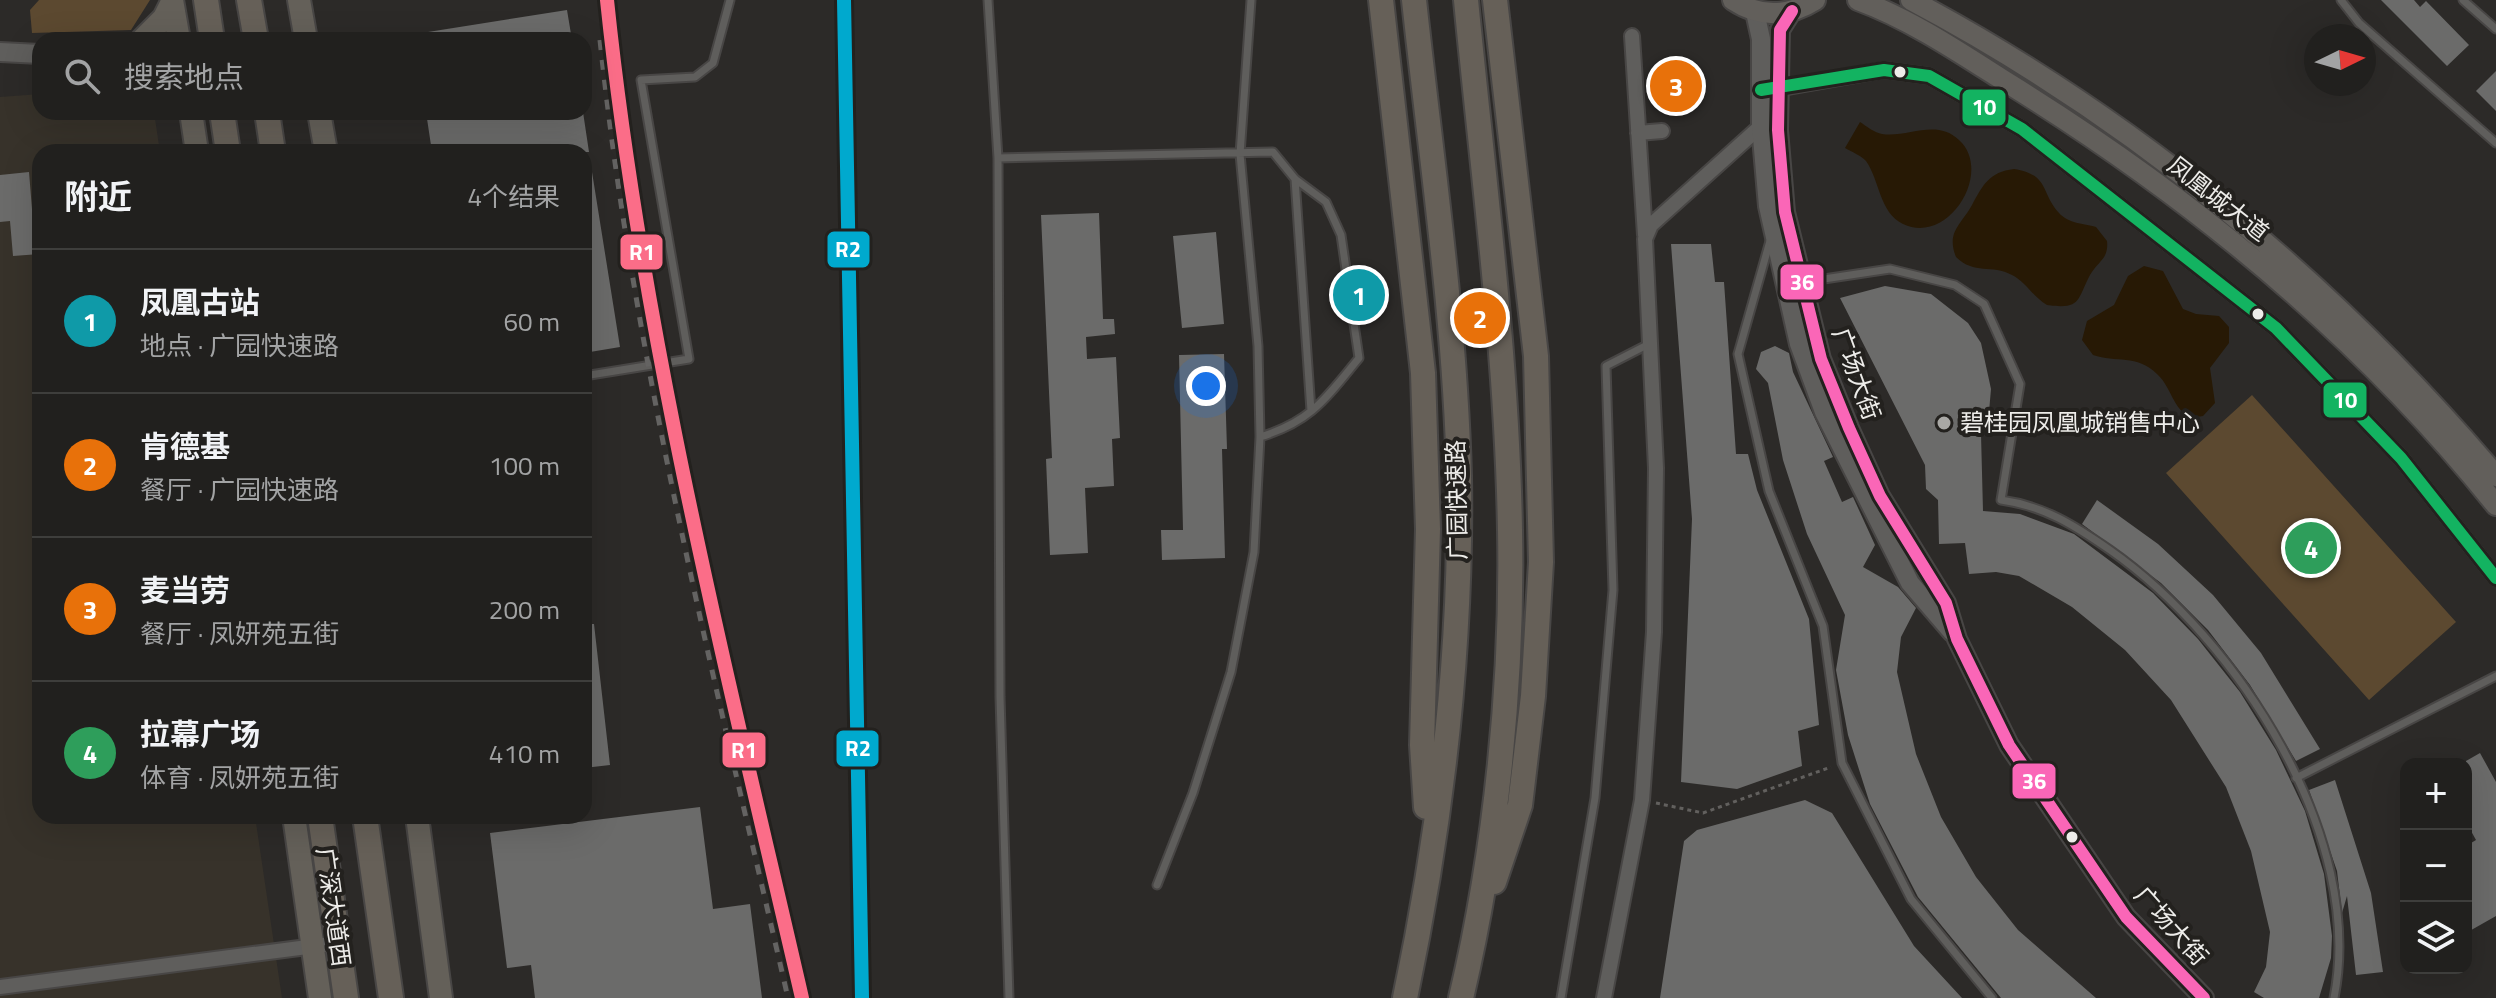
<!DOCTYPE html>
<html lang="zh">
<meta charset="utf-8">
<style>
:root{--surface:#21201e;--page:#2d2d2b;--text:#f1f3f6;--muted:#a2a3a4;--line:#3e3e3c;--accent:#a9a8a5}
body{margin:0;font-family:"Titillium Web","Noto Sans SC",sans-serif;background:var(--page);color:var(--text)}
.controls{position:absolute;right:24px;bottom:24px;display:grid;overflow:hidden;border-radius:16px;box-shadow:0 8px 32px #0002}
.controls button{width:72px;height:72px;display:grid;place-items:center;padding:0;border:0;border-bottom:2px solid var(--line);background:var(--surface);color:var(--text);font:40px sans-serif}
.compass{position:absolute;left:2304px;top:24px;width:72px;height:72px;border-radius:50%;background:var(--surface);box-shadow:0 8px 32px #0002;rotate:85deg}
.you{position:absolute;left:1206px;top:386px;width:28px;height:28px;margin:-20px;border:6px solid #fff;border-radius:50%;background:#1a73e8;box-shadow:0 0 0 12px #1a73e833}
.badge{display:grid;place-items:center;width:52px;height:52px;border-radius:50%;background:var(--accent);color:#fff;font-size:26px;font-weight:700}
.pin{position:absolute;translate:-50% -50%;border:4px solid #fff;box-shadow:0 2px 8px #0006}
.list{margin:0;padding:0;list-style:none}
h2{display:flex;justify-content:space-between;align-items:center;height:104px;margin:0;padding:0 32px;font-size:34px}
h2 small{font-size:26px;font-weight:400;color:var(--muted)}
.list li{display:grid;grid-template-columns:52px 1fr auto;gap:24px;align-items:center;box-sizing:border-box;height:144px;padding:0 32px;border-top:2px solid var(--line)}
.list b{display:block;font-size:30px;white-space:nowrap}
.list p{margin:0;font-size:26px;white-space:nowrap;color:var(--muted)}
.list em{font-size:26px;font-style:normal;color:var(--muted)}
.icon{flex:none;width:44px;height:44px;fill:none;stroke:currentColor;stroke-width:2;stroke-linecap:round;stroke-linejoin:round}
.map{position:relative;flex:none;width:2496px;height:998px;overflow:hidden}
.search{position:absolute;background:var(--surface);box-shadow:0 8px 32px #0002;left:32px;top:32px;width:560px;height:88px;display:flex;align-items:center;gap:20px;box-sizing:border-box;padding:0 28px;border-radius:24px;color:var(--muted);font-size:30px}
.panel{position:absolute;background:var(--surface);box-shadow:0 8px 32px #0002;left:32px;top:144px;width:560px;height:680px;border-radius:24px}
.map>svg:first-child{display:block}
</style>
<div class="map">
<svg width="2496" height="998" viewBox="0 0 2496 998">
<rect width="100%" height="100%" fill="#2c2a28"/>
<path fill="#37322a" d="M40 94V112H154L160 152H40V816H255L282 998H0V97Z"/>
<path fill="#5c4930" d="M39 0H150L131 30 32 33 30 10Z
M2252 395 2456 622 2369 700 2166 473Z"/>
<path fill="#271905" d="M1860 122C1866 126 1875 133 1882 134 1908 138 1936 118 1959 140 1994 172 1948 246 1903 224 1879 212 1880 181 1866 161 1862 156 1852 152 1845 148Z
M2014 169C2050 175 2040 192 2059 213 2069 224 2083 223 2096 227L2107 241C2109 259 2098 261 2090 275 2077 299 2082 310 2047 305 2033 297 2026 282 2012 275 1992 264 1974 275 1956 257 1946 232 1961 225 1972 205 1983 185 1989 172 2014 169Z
M2144 266 2163 271 2183 309 2196 314 2219 316 2229 327V343L2210 368 2215 403 2203 416C2173 421 2175 390 2157 374 2137 354 2116 363 2093 355L2082 340 2087 321 2114 305 2128 276Z"/>
<path fill="#6b6b6a" d="M2381 0H2414L2420 7 2426 1 2469 45 2447 66Z
M567 10 572 40H429L428 32Z
M2496 71V111L2476 91Z
M426 112H583L589 152H432Z
M29 172 32 209 40 208V254L13 256 10 221 0 222V175Z
M592 172 620 347 584 353V173Z
M1099 213 1103 319H1114L1115 334 1086 337 1087 359 1116 357 1120 438 1112 439 1114 486 1085 488 1088 553 1050 555 1046 459 1052 458 1041 215Z
M1216 232 1224 324 1182 328 1173 236Z
M1671 244H1711L1715 282H1724L1736 454H1748L1757 490 1809 619 1819 725 1798 731 1802 766 1737 789 1681 782 1692 519Z
M1885 286 1931 294 1968 323 1981 343 1991 389 1989 412 1981 434 1983 511 2020 514 2074 534 2153 593 2198 639 2240 692 2276 750 2305 811 2324 874 2332 936 2331 958 2319 998H2264L2254 992 2266 967 2270 932 2251 851 2226 787 2171 700 2125 650 2072 607 2019 576 1996 572 1969 574 1965 543 1939 544 1938 500 1926 489 1925 465 1840 298Z
M1775 346 1789 353 1793 372 1833 457 1824 461 1842 502 1853 497 1875 545 1863 567 1898 587 1916 608 1901 637 1897 672 1916 754 1941 817 1976 877 2018 930 2096 998H2001L1918 897 1870 804 1848 735 1836 670 1845 615 1807 534 1783 460 1768 383 1756 369 1761 352Z
M1224 354 1227 449H1222L1225 558 1162 560 1161 530H1183L1179 355Z
M2097 500 2158 544 2213 595 2261 653 2320 749 2296 761 2250 685 2208 630 2161 583 2082 524Z
M584 624H594L610 765 584 768Z
M2480 753 2496 782V916L2466 933V846L2476 840 2466 822V761Z
M2335 780 2371 893 2383 972 2356 975 2347 896 2342 913 2337 871 2309 790Z
M1805 800 1832 813 1914 946 1962 998H1660L1684 841 1697 830Z
M700 807 713 909 750 904 762 998H535L531 965 507 968 490 833Z"/>
<g fill="none" stroke-linecap="round" stroke-linejoin="round">
<defs>
<path id="service" d="M988 0 998 158 1000 697 1009 998
M2341 0 2359 23 2496 143
M2463 0 2496 29
M998 158 1273 152 1295 179 1326 202 1341 235 1359 358C1326 398 1312 421 1260 437
M1295 179 1311 411
M1770 241 1738 354 1769 491 1823 626 1842 763 1911 899 1992 998
M1804 282 1890 269 1955 285 1984 304 2020 384 2001 500C2044 506 2074 525 2110 550 2237 639 2366 837 2334 998
M584 376 689 359 641 80 695 77 713 63 730 0
M2296 778 2496 676
M1157 885 1193 793 1231 672 1254 552 1260 437 1258 346 1240 154 1251 0
M1561 998 1595 798 1613 590 1606 366 1649 344"/>
<path id="minor" d="M1632 36 1645 235
M1770 90 1884 70 1929 76 2022 129 2276 328 2401 458 2496 578
M1638 133 1662 131
M0 987 338 943
M1604 998 1642 800 1654 632 1656 468 1645 239 1651 225 1761 126"/>
<path id="tertiary" d="M1792 11 1780 30 1778 130 1785 212 1821 359 1849 428 1880 496 1946 603 1957 639 2009 745 2126 917 2204 998
M1755 12 1761 39V126L1768 206 1799 344 1824 412 1910 583 1952 632
M0 52 40 54"/>
<path id="secondary" d="M1733 0C1760 18 1788 17 1815 0
M1858 0C1910 19 1959 52 2006 82 2189 195 2361 336 2496 505
M1911 0C2135 119 2333 283 2496 476"/>
<path id="primary" d="M172 0 179 40
M299 0 306 40
M142 40 164 18 172 2
M191 112 197 152
M319 112 326 152
M294 816 320 998
M417 816 441 998"/>
<path id="trunk" d="M206 0 212 40
M249 0 256 40
M1381 0 1423 373 1428 529 1422 745 1426 807
M222 112 228 152
M267 112 273 152
M320 816 346 998
M365 816 391 998
M1494 882 1520 805 1533 696 1541 562 1536 356 1495 0
M1405 998C1441 827 1462 651 1459 476 1455 317 1431 158 1414 0
M1461 998C1496 850 1513 682 1510 530 1507 353 1483 176 1466 0"/>
</defs>
<use href="#service" stroke="#484645" stroke-width="11"/>
<use href="#minor" stroke="#484645" stroke-width="18"/>
<use href="#tertiary" stroke="#484645" stroke-width="22"/>
<use href="#secondary" stroke="#484645" stroke-width="24"/>
<use href="#primary" stroke="#484645" stroke-width="26"/>
<use href="#trunk" stroke="#484645" stroke-width="28"/>
<path stroke="#62605e" stroke-width="3" stroke-dasharray="4 4" stroke-linecap="butt" d="M1656 803 1703 813 1831 767"/>
<use href="#service" stroke="#5f5e5c" stroke-width="7"/>
<use href="#minor" stroke="#5f5e5c" stroke-width="14"/>
<use href="#tertiary" stroke="#5f5e5c" stroke-width="18"/>
<use href="#secondary" stroke="#625f5b" stroke-width="20"/>
<use href="#primary" stroke="#646059" stroke-width="22"/>
<use href="#trunk" stroke="#666058" stroke-width="24"/>
<path stroke="#646362" stroke-width="5" stroke-dasharray="10 10" stroke-linecap="butt" d="M607 0C642 338 726 668 802 998
M600 40C634 364 715 681 788 998"/>
<defs>
<path id="bus-1" d="M1761 90 1884 70 1929 76 2022 129 2276 328 2401 458 2496 578"/>
<path id="bus-2" d="M1792 11 1780 30 1778 130 1785 212 1821 359 1849 428 1880 496 1946 603 1957 639 2009 745 2126 917 2204 998"/>
</defs>
<use href="#bus-1" stroke="#23211e" stroke-width="18"/>
<use href="#bus-2" stroke="#23211e" stroke-width="18"/>
<use href="#bus-1" stroke="#13b361" stroke-width="12"/>
<use href="#bus-2" stroke="#fa66b7" stroke-width="12"/>
<defs>
<path id="rail-1" d="M607 0C642 338 726 668 802 998"/>
<path id="rail-2" d="M844 0 862 998"/>
</defs>
<use href="#rail-1" stroke="#23211e" stroke-width="20"/>
<use href="#rail-2" stroke="#23211e" stroke-width="20"/>
<use href="#rail-1" stroke="#fb6d88" stroke-width="14"/>
<use href="#rail-2" stroke="#00a9ce" stroke-width="14"/>
</g>
<g fill="#edece9" stroke="#23211e" stroke-width="3">
<circle cx="1900" cy="72" r="7"/>
<circle cx="2258" cy="314" r="7"/>
<circle cx="2072" cy="837" r="7"/>
</g>
<circle fill="#a9a8a5" stroke="#23211e" stroke-width="3" cx="1944" cy="423" r="8"/>
<g text-anchor="middle" stroke-width="8" stroke-linejoin="round" paint-order="stroke">
<g font-size="24" fill="#edece9" stroke="#23211e">
<text transform="translate(2218 199) rotate(38)" y="8">凤凰城大道</text>
<text transform="translate(1856 374) rotate(70)" y="8">广场大街</text>
<text transform="translate(1457 500) rotate(-91)" y="8">广园快速路</text>
<text transform="translate(333 907) rotate(82)" y="8">广深大道西</text>
<text transform="translate(2171 926) rotate(48)" y="8">广场大街</text>
</g>
<g font-size="24" fill="#edece9" stroke="#23211e" text-anchor="start">
<text x="1960" y="431">碧桂园凤凰城销售中心</text>
</g>
</g>
<g stroke="#23211e" stroke-width="3">
<rect x="1961" y="88" width="46" height="39" rx="8" fill="#13b361"/>
<rect x="826" y="230" width="45" height="39" rx="8" fill="#00a9ce"/>
<rect x="619" y="233" width="45" height="38" rx="8" fill="#fb6d88"/>
<rect x="1779" y="263" width="46" height="38" rx="8" fill="#fa66b7"/>
<rect x="2322" y="381" width="46" height="38" rx="8" fill="#13b361"/>
<rect x="835" y="729" width="45" height="39" rx="8" fill="#00a9ce"/>
<rect x="721" y="731" width="46" height="38" rx="8" fill="#fb6d88"/>
<rect x="2011" y="762" width="46" height="38" rx="8" fill="#fa66b7"/>
</g>
<g font-size="22" text-anchor="middle" font-weight="bold" fill="#fff">
<text x="1984" y="115">10</text>
<text x="848" y="257">R2</text>
<text x="642" y="260">R1</text>
<text x="1802" y="290">36</text>
<text x="2345" y="408">10</text>
<text x="858" y="756">R2</text>
<text x="744" y="758">R1</text>
<text x="2034" y="789">36</text>
</g>
</svg>
<div class="controls">
<button>+</button>
<button>−</button>
<button><svg class="icon" aria-label="layers" viewBox="0 0 24 24"><path d="M12 4l9 5-9 5-9-5zM3 14l9 5 9-5"/></svg></button>
</div>
<svg class="compass" viewBox="-18 -18 36 36"><path d="M0-13l5 13h-10z" fill="#e53935"/><path d="M0 13l5-13h-10z" fill="#a2a3a4"/></svg>
<div class="you"></div>
<div class="pin badge" style="left:1359px;top:295px;background:#0f9aa8">1</div>
<div class="pin badge" style="left:1480px;top:318px;background:#e8710a">2</div>
<div class="pin badge" style="left:1676px;top:86px;background:#e8710a">3</div>
<div class="pin badge" style="left:2311px;top:548px;background:#2e9e5b">4</div>
<div class="search"><svg class="icon" aria-label="search" viewBox="0 0 24 24"><circle cx="10" cy="10" r="6"/><path d="M15 15l6 6"/></svg>搜索地点</div>
<section class="panel">
<h2>附近<small>4个结果</small></h2>
<ul class="list">
<li><span class="badge" style="background:#0f9aa8">1</span><div><b>凤凰古站</b><p>地点 · 广园快速路</p></div><em>60 m</em></li>
<li><span class="badge" style="background:#e8710a">2</span><div><b>肯德基</b><p>餐厅 · 广园快速路</p></div><em>100 m</em></li>
<li><span class="badge" style="background:#e8710a">3</span><div><b>麦当劳</b><p>餐厅 · 凤妍苑五街</p></div><em>200 m</em></li>
<li><span class="badge" style="background:#2e9e5b">4</span><div><b>拉幕广场</b><p>体育 · 凤妍苑五街</p></div><em>410 m</em></li>
</ul>
</section>
</div>
